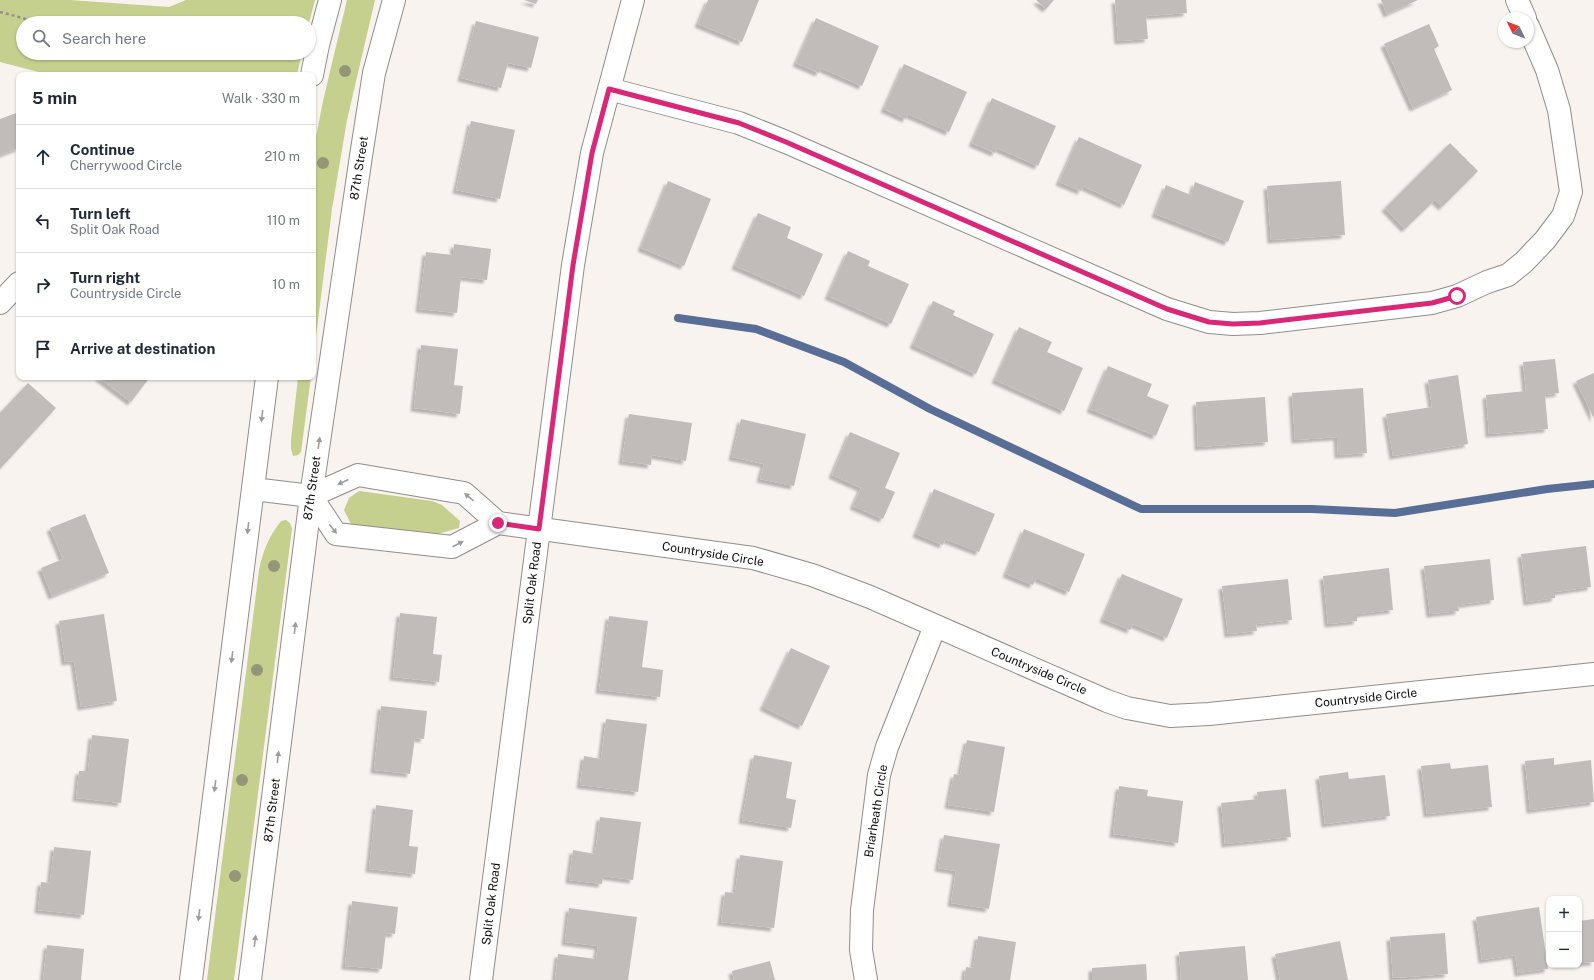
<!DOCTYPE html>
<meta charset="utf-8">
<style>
:root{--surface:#fff;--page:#f6f6f7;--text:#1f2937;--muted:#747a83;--line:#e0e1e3}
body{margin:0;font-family:"Public Sans",sans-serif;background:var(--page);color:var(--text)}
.controls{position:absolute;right:12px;bottom:12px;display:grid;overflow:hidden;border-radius:8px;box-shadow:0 1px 3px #0004}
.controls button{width:36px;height:36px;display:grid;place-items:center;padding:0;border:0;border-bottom:1px solid var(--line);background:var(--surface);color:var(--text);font:20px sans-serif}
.compass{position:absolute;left:1498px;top:12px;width:36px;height:36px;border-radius:50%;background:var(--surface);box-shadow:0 1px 3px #0004;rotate:313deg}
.stop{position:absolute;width:12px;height:12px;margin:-9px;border:3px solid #db2777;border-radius:50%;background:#fff}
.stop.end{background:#db2777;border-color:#fff;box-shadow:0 1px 4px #0008}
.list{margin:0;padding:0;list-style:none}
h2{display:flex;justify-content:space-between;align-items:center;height:52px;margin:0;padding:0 16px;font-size:17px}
h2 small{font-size:13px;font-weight:400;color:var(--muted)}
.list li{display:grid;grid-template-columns:26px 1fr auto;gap:12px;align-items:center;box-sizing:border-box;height:64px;padding:0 16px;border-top:1px solid var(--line)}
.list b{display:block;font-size:15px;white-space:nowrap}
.list p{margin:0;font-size:13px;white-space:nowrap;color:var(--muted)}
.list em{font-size:13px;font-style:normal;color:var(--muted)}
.icon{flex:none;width:22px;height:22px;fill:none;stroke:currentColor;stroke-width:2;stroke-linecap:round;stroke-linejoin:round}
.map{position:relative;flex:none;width:1594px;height:980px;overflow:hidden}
.search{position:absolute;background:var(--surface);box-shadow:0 1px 3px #0004;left:16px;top:16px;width:300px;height:44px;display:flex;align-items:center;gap:10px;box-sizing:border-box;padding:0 14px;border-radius:22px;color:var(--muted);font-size:15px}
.panel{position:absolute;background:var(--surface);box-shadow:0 1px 3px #0004;left:16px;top:72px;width:300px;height:308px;border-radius:8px}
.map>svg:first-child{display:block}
</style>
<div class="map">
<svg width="1594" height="980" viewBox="0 0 1594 980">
<defs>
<filter id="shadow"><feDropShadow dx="-3.5" dy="3.5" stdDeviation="1" flood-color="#0004"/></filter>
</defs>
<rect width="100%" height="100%" fill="#f8f3ef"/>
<path fill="#c5d08f" d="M0 0H70L169 7 186 0H315L309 23H23V53H302L297 75H50L0 62Z
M347 0H375L347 120 332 209 313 360V152L323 101Z
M298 377H311L301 452 298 455 293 456 291 449V440Z
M359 491 432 501 442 505 460 521 459 528 434 535 359 527 351 524 344 510 349 498Z
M286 520 290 523 292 529 234 980H207L259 570C263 551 269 536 281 521Z"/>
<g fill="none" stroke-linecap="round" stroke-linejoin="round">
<path stroke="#586e96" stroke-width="8" d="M678 318 756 329 844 362 930 409 1141 509H1312L1395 513 1547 489 1594 484"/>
</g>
<path fill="#c1bcb9" filter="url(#shadow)" d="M524 0H538L536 4Z
M708 0H759L742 42 698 24Z
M1036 0H1054L1046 9Z
M1115 0H1186L1187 13 1146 16 1148 39 1118 41Z
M1381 0H1418L1387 14Z
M816 18 879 46 862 86 821 68 819 73 796 63Z
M476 21 539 37 531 68 508 63 501 88 461 78Z
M1429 24 1439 46 1434 49 1452 90 1413 108 1384 44Z
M904 64 967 92 949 132 908 114 906 119 884 109Z
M992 98 1056 126 1038 166 997 148 995 153 972 143Z
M19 112V148L0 155V119Z
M471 121 515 130 500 199 456 190Z
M1079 137 1142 165 1124 205 1083 186 1081 191 1059 182Z
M1450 143 1478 171 1442 207 1435 200 1405 229 1385 208Z
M668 181 711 199 684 266 641 248Z
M1341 181 1345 235 1271 240 1267 186Z
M1195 182 1244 201 1228 242 1155 214 1166 185 1191 195Z
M758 213 791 227 787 238 823 254 804 296 735 266Z
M454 244 491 249 487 280 461 277 457 313 419 309 426 252 453 255Z
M848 251 870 261 868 266 909 284 891 324 828 296Z
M933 301 955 311 953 315 994 334 976 374 913 345Z
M1019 327 1052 342 1047 352 1083 368 1064 411 995 380Z
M421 345 458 349 454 385 463 386 460 414 414 408Z
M1555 359 1559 393 1545 395 1548 429 1489 434 1486 395 1526 391 1523 362Z
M1108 366 1152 384 1147 396 1169 405 1156 436 1090 409Z
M1594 373V419L1576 381Z
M1458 375 1468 444 1393 456 1386 414 1432 407 1428 380Z
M98 377H150L131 402Z
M28 383 56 408 0 469V413Z
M1363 388 1367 453 1338 455 1337 437 1295 440 1292 393Z
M1265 397 1268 442 1198 447 1196 402Z
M629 414 692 423 686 461 652 455 651 465 622 461Z
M741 419 806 434 794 486 760 479 764 464 732 457Z
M850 432 900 453 885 488 895 492 883 519 853 506 861 488 832 475Z
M934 489 995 514 979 552 945 539 943 545 916 534Z
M85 514 109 573 52 596 41 568 63 559 50 528Z
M1024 529 1085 554 1069 592 1036 578 1033 585 1006 574Z
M1586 546 1591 587 1555 592V598L1527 602 1521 554Z
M1490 559 1494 600 1458 605 1459 611 1430 614 1424 566Z
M1389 568 1393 610 1357 614V621L1328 624 1323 576Z
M1122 574 1183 599 1167 638 1133 624 1130 630 1103 619Z
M1288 579 1292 620 1256 624 1257 631 1228 634 1222 586Z
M400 613 437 617 433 654 442 655 439 682 393 677Z
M104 614 117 701 81 707 74 661 65 662 59 621Z
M609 616 648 621 642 667 663 670 660 697 599 690Z
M791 648 830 666 802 726 763 707Z
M381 706 427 711 424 739 415 738 410 774 374 770Z
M606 719 647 724 638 792 580 785 584 756 601 759Z
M92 735 129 739 121 803 76 798 79 771H88Z
M967 740 1005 747 994 812 948 805 954 774 960 775Z
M754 755 792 762 786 798 796 800 791 828 742 820Z
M1554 758V765L1591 760 1594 802 1530 810 1525 761Z
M1450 763 1451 769 1488 765 1492 807 1427 814 1421 766Z
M1348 772 1349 779 1385 775 1390 816 1325 824 1319 776Z
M1119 786 1148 790 1147 796 1183 801 1178 843 1113 834Z
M1286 789 1291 837 1225 844 1221 803 1258 799 1257 792Z
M376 805 413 810 409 846 418 847 415 874 369 869Z
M600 817 641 822 633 880 603 876 602 884 569 880 573 850 595 854Z
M944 835 1000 844 989 909 951 903 956 871 938 868Z
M54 847 91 851 84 915 38 910 41 882 50 883Z
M740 855 783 861 774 928 721 922 725 892 735 893Z
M352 901 398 907 395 934 386 933 382 969 345 966Z
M1539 907 1548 969 1518 973 1515 955 1482 960 1476 917Z
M569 908 637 917 628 980H555L558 954 596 959 598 946 565 942Z
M1594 919V962L1580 963 1579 921Z
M1445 933 1448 974 1393 978 1390 937Z
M978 936 1016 942 1010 980H964L966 967 973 968Z
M1340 941 1348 980H1280L1275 954Z
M47 945 84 949 81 980H43Z
M1245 946 1248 980H1181L1179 952Z
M770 961 775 980H734L732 971Z
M1146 964 1147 980H1092V968Z"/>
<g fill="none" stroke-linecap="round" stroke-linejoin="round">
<defs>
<path id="minor" d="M1517 0 1525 18
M312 75 318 45 330 0
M609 89 739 123 786 142 1167 309 1209 322 1233 324 1260 323 1432 303 1457 296 1487 282 1508 275 1524 262 1545 240 1563 216 1571 192 1559 110 1547 70 1528 26
M0 303 19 283
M253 489 311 496 358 475 464 493 498 523 753 558 812 575 870 597 1107 701 1127 708 1170 716 1209 714 1594 674
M311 496 336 534 452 547 498 523
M191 980 267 377
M250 980 311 496 361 156 374 73 394 0
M481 980 573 265 592 153 633 0
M866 980 861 950 862 910 879 775 887 747 935 626"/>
</defs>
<use href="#minor" stroke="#928d8a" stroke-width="24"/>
<path stroke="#938f8c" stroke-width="2.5" stroke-dasharray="3 3" stroke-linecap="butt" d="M0 12 41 23"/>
<use href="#minor" stroke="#fff" stroke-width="22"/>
</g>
<g fill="#959678">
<circle cx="345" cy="71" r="6"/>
<circle cx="323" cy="163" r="6"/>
<circle cx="274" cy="566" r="6"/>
<circle cx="257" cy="670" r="6"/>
<circle cx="242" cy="780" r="6"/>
<circle cx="235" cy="876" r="6"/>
</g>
<defs><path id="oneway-solid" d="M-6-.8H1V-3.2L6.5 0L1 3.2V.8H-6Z"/></defs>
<g fill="#9e9d9d">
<use href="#oneway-solid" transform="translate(262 416) rotate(97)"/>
<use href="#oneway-solid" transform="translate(319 443) rotate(-82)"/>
<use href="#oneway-solid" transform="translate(343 482) rotate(156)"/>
<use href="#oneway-solid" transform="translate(469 497) rotate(-140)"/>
<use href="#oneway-solid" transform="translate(248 528) rotate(97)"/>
<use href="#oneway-solid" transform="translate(333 529) rotate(52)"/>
<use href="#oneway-solid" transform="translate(458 544) rotate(-28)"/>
<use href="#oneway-solid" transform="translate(295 628) rotate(-83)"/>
<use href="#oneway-solid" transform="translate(232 657) rotate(97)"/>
<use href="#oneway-solid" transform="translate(278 757) rotate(-83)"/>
<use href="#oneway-solid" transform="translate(215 786) rotate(97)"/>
<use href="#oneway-solid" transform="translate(199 915) rotate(97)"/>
<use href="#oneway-solid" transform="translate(255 941) rotate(-83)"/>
</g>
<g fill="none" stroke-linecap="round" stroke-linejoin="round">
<path stroke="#db2777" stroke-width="5" d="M498 523 539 529 573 265 592 153 609 89 739 123 786 142 1167 309 1209 322 1233 324 1260 323 1432 303 1457 296"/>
</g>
<g text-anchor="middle" stroke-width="3.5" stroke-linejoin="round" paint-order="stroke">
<g font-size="12" fill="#0d0b0a" stroke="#fff">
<text transform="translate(359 168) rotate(-81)" y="4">87th Street</text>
<text transform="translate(312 488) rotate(-82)" y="4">87th Street</text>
<text transform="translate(713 554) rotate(9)" y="4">Countryside Circle</text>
<text transform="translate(532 583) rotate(-83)" y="4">Split Oak Road</text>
<text transform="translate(1039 671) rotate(23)" y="4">Countryside Circle</text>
<text transform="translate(1366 698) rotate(-6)" y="4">Countryside Circle</text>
<text transform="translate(272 810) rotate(-83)" y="4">87th Street</text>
<text transform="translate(876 811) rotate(-81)" y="4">Briarheath Circle</text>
<text transform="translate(491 904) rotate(-83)" y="4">Split Oak Road</text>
</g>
</g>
</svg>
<div class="controls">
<button>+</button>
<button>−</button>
</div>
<svg class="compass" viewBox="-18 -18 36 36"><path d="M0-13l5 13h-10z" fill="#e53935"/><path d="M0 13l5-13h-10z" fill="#747a83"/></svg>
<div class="stop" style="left:1457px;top:296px"></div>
<div class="stop end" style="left:498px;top:523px"></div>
<div class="search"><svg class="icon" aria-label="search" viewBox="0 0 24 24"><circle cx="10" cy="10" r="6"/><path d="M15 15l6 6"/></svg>Search here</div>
<section class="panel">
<h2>5 min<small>Walk · 330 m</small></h2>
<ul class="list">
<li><svg class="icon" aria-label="ahead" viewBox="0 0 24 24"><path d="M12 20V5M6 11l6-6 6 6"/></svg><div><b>Continue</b><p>Cherrywood Circle</p></div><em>210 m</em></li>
<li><svg class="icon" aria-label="left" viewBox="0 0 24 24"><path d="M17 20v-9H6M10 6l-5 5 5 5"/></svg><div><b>Turn left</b><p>Split Oak Road</p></div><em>110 m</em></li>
<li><svg class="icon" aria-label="right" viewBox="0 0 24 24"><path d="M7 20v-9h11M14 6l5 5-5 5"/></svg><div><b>Turn right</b><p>Countryside Circle</p></div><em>10 m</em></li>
<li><svg class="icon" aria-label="arrive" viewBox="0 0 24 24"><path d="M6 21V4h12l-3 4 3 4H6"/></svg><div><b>Arrive at destination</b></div></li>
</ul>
</section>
</div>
